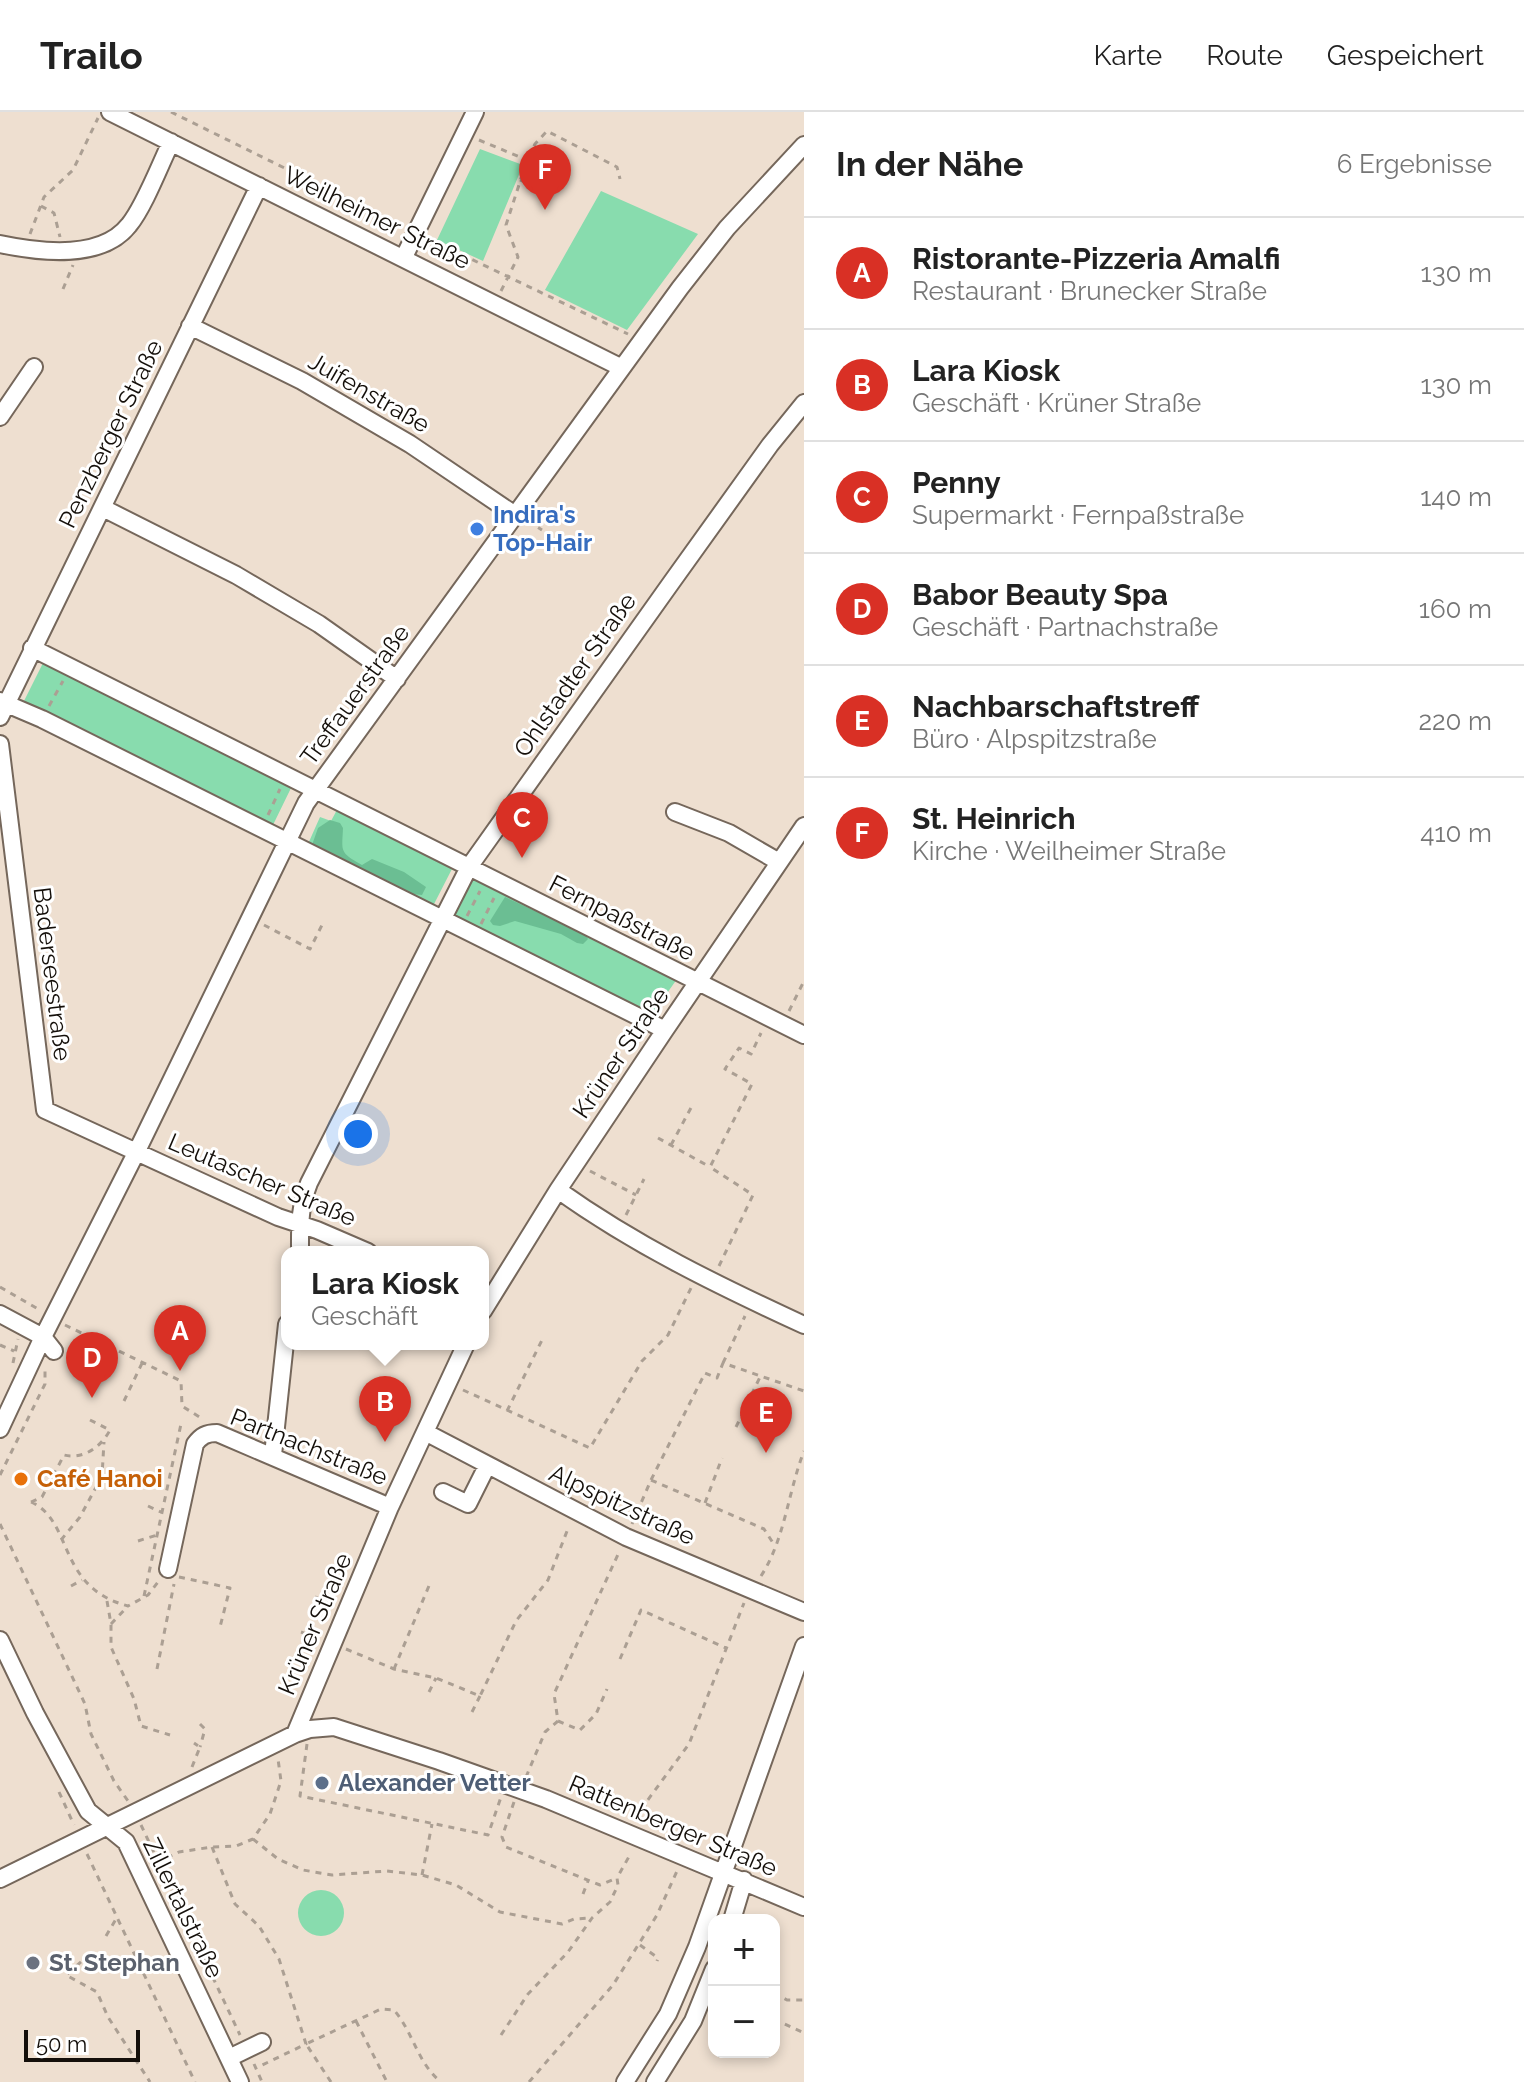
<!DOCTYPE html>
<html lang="de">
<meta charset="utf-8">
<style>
:root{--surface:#fff;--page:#f6f6f6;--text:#222;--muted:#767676;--line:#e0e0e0;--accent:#d93025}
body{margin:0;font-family:Raleway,sans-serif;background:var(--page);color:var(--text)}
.controls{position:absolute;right:24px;bottom:24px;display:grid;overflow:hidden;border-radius:16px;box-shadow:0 4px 12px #0003}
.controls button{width:72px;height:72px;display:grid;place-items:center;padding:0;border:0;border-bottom:2px solid var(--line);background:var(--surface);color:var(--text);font:40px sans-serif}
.scale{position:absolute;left:24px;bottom:20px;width:116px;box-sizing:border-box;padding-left:8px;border:4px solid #140f0a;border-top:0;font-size:22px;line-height:28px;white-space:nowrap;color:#140f0a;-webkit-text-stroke:6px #fff;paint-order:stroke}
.you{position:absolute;left:358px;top:1022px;width:28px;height:28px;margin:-20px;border:6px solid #fff;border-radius:50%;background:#1a73e8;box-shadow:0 0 0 12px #1a73e833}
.badge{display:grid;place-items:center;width:52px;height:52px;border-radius:50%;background:var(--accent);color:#fff;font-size:26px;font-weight:700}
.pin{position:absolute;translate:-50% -66px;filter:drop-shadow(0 2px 4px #0008)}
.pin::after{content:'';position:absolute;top:42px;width:28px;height:24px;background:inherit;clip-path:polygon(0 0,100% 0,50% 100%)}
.popup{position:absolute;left:281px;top:1134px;width:208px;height:104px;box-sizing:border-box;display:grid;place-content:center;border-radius:16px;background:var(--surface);filter:drop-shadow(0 2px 6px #0005);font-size:26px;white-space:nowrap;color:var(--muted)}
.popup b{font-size:30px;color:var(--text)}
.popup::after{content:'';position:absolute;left:50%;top:100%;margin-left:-16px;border:16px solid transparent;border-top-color:var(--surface)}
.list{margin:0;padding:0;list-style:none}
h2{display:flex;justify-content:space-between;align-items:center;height:104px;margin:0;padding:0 32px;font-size:34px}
h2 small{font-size:26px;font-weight:400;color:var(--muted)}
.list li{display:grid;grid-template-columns:52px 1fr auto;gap:24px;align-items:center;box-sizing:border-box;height:112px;padding:0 32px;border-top:2px solid var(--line)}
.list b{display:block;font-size:30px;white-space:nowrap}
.list p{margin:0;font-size:26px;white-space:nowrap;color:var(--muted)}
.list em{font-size:26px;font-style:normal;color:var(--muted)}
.map{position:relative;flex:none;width:804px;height:1970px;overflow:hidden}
header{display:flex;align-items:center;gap:48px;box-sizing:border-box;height:112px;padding:0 40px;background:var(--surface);border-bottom:2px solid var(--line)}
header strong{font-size:38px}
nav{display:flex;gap:44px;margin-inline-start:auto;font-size:28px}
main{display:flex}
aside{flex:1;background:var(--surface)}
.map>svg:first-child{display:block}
</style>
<header>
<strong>Trailo</strong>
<nav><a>Karte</a><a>Route</a><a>Gespeichert</a></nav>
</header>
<main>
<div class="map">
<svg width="804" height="1970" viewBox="0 0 804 1970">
<rect width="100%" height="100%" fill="#eedfd0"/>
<path fill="#88dcae" d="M480 37 523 53 483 149 437 128Z
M601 79 698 122 627 218 545 178Z
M43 551 291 676 272 715 24 589Z
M338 696 454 753 433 794 308 732 320 705 331 709Z
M473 765 677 867 651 904 454 805Z
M298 1801a23 23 0 1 1 46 0a23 23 0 1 1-46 0Z"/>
<path fill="#6bbe93" d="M330 708 340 711 343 716C342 740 339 740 362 753L372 747 404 760 426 775 422 783 412 782 312 733 318 716Z
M505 785 585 822 588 827 583 832 577 831 561 822 515 809 500 814 493 813 490 809Z"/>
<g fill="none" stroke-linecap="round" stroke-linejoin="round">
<defs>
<path id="minor" d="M110 0 622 256
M0 132C38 140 101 149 129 113 144 95 160 53 171 30
M404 145 475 0
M190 214 302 269 410 332 515 403
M0 305 34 255
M103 396 236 463 319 512 397 567
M32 536 804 923
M0 589 42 607 665 918
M0 605 259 74
M0 632 45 998 278 1105 317 1118 368 1140
M675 700 729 721 779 750
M558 1078C635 1133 719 1174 804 1213
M300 1140C300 1113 299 1097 309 1071L469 755 671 471 770 333 804 291
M483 1199 558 1078 665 918 804 714
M0 1202 43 1225 54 1239
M0 1317 43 1225 136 1041 306 691 680 176 727 116 804 33
M425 1320 626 1425 804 1500
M273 1343 287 1212
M443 1380 468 1392 487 1354
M168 1457 195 1332C201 1324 206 1321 217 1321L390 1395
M0 1528 35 1601 88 1699 126 1730 240 1970
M295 1622 310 1617 334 1615 439 1649 546 1687 804 1795
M0 1767 295 1622 390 1395 466 1232
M732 1808 744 1768
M229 1946 262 1930
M625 1970 668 1902 697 1835 804 1534
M655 1970 693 1909 714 1857"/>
</defs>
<use href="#minor" stroke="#75675b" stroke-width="20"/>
<path stroke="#ab9f93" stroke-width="3" stroke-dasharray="6 6" stroke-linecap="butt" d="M171 0 404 115
M479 28 527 48
M520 68 531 73
M41 94 54 101 60 125
M30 122 44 85 73 58 98 6
M429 127 628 222
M63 177 73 153
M501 179 518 145 506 113 527 48 535 32 547 19 617 55 620 67
M528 409 542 418
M49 594 63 569
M268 703 280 677
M467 804 480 779
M481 812 494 786
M264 813 310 837 323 811
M789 899 804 869
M658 1026 710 1055
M671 1033 692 994
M590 1059 636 1083
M626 1103 644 1067
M719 1154 753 1083 710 1055 752 972 725 957 739 936 751 942 761 921
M0 1175 38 1197
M65 1213 181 1269 182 1294 204 1308
M0 1233 14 1239
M13 1251 18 1227
M723 1251 745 1204
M463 1278 590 1336 642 1249 668 1223 692 1174
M124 1289 144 1247
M507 1299 543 1226
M90 1308 110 1318
M736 1315 760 1265
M0 1363 45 1272V1257
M651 1368 705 1261 717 1266 723 1251 804 1279
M31 1390C74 1409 56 1475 128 1494L148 1483 158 1470
M31 1390 42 1385 64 1343C85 1348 103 1333 111 1316
M705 1391 722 1346
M148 1394 161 1400
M0 1412 85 1592 91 1622 114 1669 128 1689
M632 1412 651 1368 764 1417 775 1434
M61 1428 80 1405 102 1364 104 1330
M138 1429 157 1423
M761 1464C785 1427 788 1380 804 1339
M179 1465 230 1476 220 1515
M71 1474 82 1468
M144 1484 181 1312
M315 1485 332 1492
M107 1489 111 1512V1535L134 1587 141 1614 170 1623
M111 1512 128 1494
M301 1520 320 1527
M346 1537 394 1557 436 1566 480 1584 516 1509 548 1468 569 1414
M620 1547 641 1498 726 1536
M157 1557 174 1472
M394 1557 431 1469
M429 1580 436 1566
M472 1600 480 1584
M558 1609 580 1618 596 1602 607 1577
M200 1612 205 1617 200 1635
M307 1632 300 1684 488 1723 501 1685
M192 1655 200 1635 194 1631
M526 1665 545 1620 558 1609 554 1582 620 1438
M59 1680 74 1713
M514 1690 502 1725 506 1735 600 1773 617 1766
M639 1710 647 1689 689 1632 744 1491
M141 1713 240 1923
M253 1727 278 1747 303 1758 332 1763 387 1759 422 1763 456 1773 500 1800 562 1812 574 1807 592 1806
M212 1735 235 1792 259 1814 279 1847 306 1932 256 1956
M87 1742 195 1970
M156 1751 179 1740 212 1735 236 1734 253 1727 270 1702 281 1669 278 1647
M422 1763 432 1712
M583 1782 588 1769
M106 1824 116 1807
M640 1833 658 1846 657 1849
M90 1842 66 1863 97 1880 108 1905 150 1970
M774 1881 787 1888H804
M774 1907 804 1921
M356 1909 387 1970
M501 1923 528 1882 568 1840 592 1806 610 1790 618 1773 617 1766 631 1741
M254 1952 262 1970
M331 1970 306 1932 381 1897 394 1898C413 1920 418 1952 441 1970
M529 1970 613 1873 657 1803 678 1757"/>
<use href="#minor" stroke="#fff" stroke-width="16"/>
</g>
<circle fill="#3f7fe0" stroke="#fff" stroke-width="3" cx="477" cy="417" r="8"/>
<circle fill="#e8710a" stroke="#fff" stroke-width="3" cx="21" cy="1367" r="8"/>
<circle fill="#5c6f8a" stroke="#fff" stroke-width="3" cx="322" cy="1671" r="8"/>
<circle fill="#6b7280" stroke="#fff" stroke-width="3" cx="33" cy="1851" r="8"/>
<g text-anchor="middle" stroke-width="6" stroke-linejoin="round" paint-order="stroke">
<g font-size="24" fill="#140f0a" stroke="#fff">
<text transform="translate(377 106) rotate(26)" y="8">Weilheimer Straße</text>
<text transform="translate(369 281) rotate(30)" y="8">Juifenstraße</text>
<text transform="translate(111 322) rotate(-64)" y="8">Penzberger Straße</text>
<text transform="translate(575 563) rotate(-55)" y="8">Ohlstadter Straße</text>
<text transform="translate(355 583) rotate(-54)" y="8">Treffauerstraße</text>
<text transform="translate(622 806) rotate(27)" y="8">Fernpaßstraße</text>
<text transform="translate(52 862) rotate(83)" y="8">Baderseestraße</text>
<text transform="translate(621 941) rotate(-56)" y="8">Krüner Straße</text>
<text transform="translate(262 1068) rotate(23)" y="8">Leutascher Straße</text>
<text transform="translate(309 1335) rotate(22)" y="8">Partnachstraße</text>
<text transform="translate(622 1393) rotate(25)" y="8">Alpspitzstraße</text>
<text transform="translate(315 1512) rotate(-67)" y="8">Krüner Straße</text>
<text transform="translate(673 1714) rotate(23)" y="8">Rattenberger Straße</text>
<text transform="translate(183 1796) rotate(64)" y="8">Zillertalstraße</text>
</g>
<g font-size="24" font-weight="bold" fill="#366cbe" stroke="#fff" text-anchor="start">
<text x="493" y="411">Indira's<tspan x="493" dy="28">Top-Hair</tspan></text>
</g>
<g font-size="24" font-weight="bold" fill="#c56008" stroke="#fff" text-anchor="start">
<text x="37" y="1375">Café Hanoi</text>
</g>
<g font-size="24" font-weight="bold" fill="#4e5e75" stroke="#fff" text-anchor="start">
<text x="338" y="1679">Alexander Vetter</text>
</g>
<g font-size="24" font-weight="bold" fill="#5b616d" stroke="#fff" text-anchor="start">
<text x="49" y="1859">St. Stephan</text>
</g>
</g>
</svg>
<div class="controls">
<button>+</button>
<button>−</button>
</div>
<div class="scale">50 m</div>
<div class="you"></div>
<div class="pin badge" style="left:180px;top:1259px">A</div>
<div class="pin badge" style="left:385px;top:1330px">B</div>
<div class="popup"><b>Lara Kiosk</b>Geschäft</div>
<div class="pin badge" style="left:522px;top:746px">C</div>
<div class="pin badge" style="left:92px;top:1286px">D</div>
<div class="pin badge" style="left:766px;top:1341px">E</div>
<div class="pin badge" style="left:545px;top:98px">F</div>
</div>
<aside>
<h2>In der Nähe<small>6 Ergebnisse</small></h2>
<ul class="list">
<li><span class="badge">A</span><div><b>Ristorante-Pizzeria Amalfi</b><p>Restaurant · Brunecker Straße</p></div><em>130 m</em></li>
<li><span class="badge">B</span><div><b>Lara Kiosk</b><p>Geschäft · Krüner Straße</p></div><em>130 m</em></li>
<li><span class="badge">C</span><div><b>Penny</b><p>Supermarkt · Fernpaßstraße</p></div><em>140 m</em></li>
<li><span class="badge">D</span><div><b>Babor Beauty Spa</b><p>Geschäft · Partnachstraße</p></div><em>160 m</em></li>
<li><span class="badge">E</span><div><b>Nachbarschaftstreff</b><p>Büro · Alpspitzstraße</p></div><em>220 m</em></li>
<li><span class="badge">F</span><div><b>St. Heinrich</b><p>Kirche · Weilheimer Straße</p></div><em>410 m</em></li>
</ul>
</aside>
</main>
